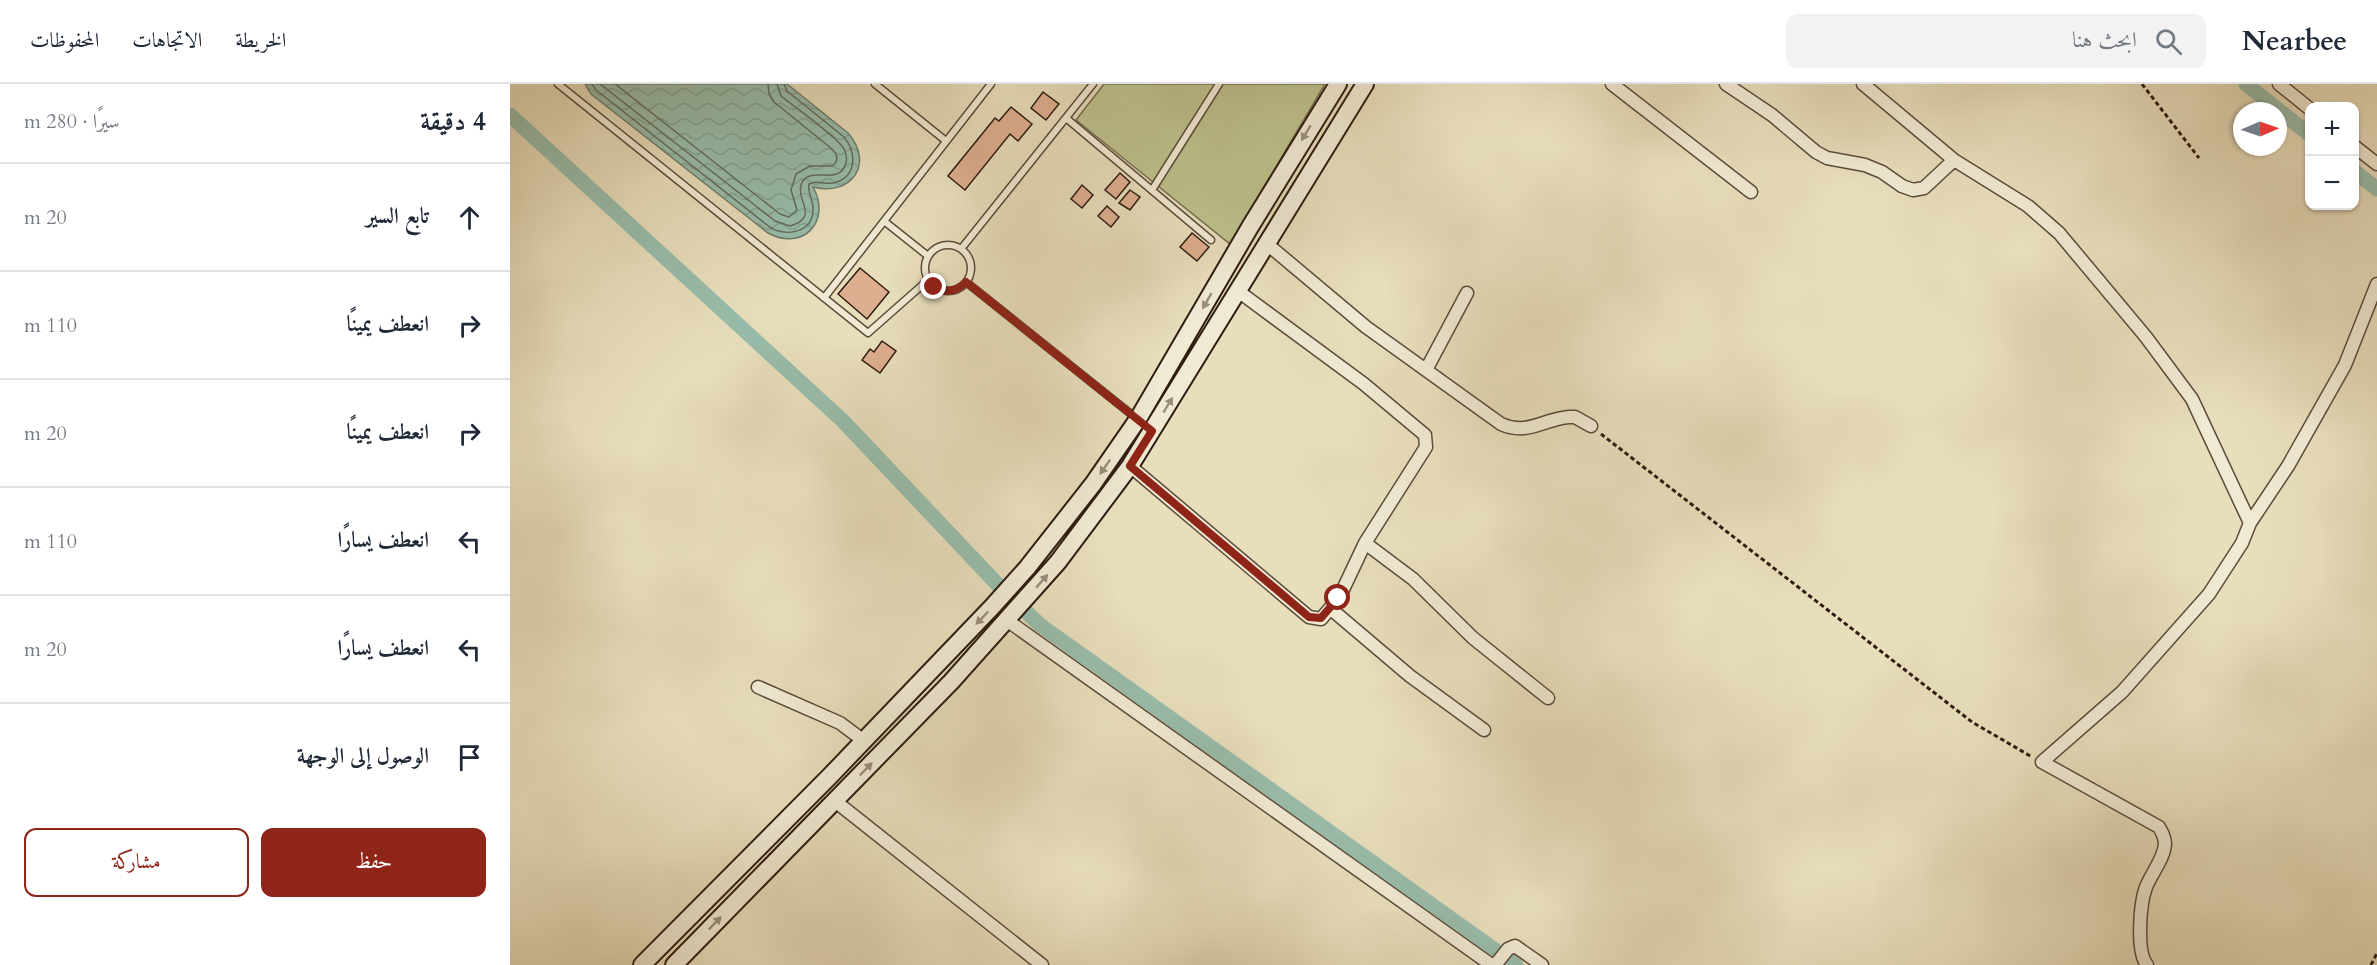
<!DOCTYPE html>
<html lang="ar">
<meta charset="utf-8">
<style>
:root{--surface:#fff;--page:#f2f2f3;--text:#1f2937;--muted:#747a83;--line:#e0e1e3;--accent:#8f2418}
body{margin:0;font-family:Cardo,Amiri,serif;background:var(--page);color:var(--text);direction:rtl}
.controls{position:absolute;right:18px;top:18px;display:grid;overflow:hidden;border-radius:12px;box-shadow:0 2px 4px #0004}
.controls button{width:54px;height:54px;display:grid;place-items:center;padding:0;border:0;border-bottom:2px solid var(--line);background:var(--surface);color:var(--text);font:30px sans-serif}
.compass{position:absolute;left:1723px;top:18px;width:54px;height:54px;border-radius:50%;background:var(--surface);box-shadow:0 2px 4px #0004;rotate:88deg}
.stop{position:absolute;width:18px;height:18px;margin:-14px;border:4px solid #8f2418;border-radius:50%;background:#fff}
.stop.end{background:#8f2418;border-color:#fff;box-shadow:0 2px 6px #0008}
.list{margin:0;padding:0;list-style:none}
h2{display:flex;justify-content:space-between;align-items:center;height:78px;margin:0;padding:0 24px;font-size:26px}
h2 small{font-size:20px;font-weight:400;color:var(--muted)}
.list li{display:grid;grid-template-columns:39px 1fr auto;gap:18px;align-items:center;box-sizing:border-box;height:108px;padding:0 24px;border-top:2px solid var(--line)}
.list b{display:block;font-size:22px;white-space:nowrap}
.list em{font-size:20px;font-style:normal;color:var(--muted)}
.actions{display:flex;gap:12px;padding:18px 24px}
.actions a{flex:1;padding:14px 0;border:2px solid var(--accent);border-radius:12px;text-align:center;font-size:21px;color:var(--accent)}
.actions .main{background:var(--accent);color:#fff}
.icon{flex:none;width:33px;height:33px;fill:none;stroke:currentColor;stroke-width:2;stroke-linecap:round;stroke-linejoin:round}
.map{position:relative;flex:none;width:1867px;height:881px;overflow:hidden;direction:ltr}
header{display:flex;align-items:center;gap:36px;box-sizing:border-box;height:84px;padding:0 30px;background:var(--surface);border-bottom:2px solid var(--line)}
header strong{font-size:28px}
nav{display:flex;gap:33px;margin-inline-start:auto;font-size:21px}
.search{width:420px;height:54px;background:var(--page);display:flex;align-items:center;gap:15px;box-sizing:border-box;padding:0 21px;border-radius:12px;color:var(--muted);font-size:22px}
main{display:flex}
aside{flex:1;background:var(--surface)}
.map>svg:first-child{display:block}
</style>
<header>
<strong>Nearbee</strong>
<div class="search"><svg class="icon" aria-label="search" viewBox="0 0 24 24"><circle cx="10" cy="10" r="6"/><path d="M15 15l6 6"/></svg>ابحث هنا</div>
<nav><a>الخريطة</a><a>الاتجاهات</a><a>المحفوظات</a></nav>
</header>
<main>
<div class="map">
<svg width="1867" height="881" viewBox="0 0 1867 881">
<defs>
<pattern id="water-waves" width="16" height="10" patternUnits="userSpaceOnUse" patternTransform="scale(1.5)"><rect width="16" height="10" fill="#98bdab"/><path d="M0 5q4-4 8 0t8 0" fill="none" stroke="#83a292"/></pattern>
</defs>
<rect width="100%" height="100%" fill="#e8debc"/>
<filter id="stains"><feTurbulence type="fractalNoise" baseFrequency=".00333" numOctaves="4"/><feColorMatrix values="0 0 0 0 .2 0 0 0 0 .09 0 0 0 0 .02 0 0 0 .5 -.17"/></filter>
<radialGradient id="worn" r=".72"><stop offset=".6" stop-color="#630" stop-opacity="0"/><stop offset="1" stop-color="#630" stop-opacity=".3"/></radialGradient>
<path fill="#bcc08c" stroke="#756e4e" stroke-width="1.5" d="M594 0H815L720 160 566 36Z"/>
<path fill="url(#water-waves)" stroke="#6e7d6d" stroke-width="1.5" d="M75 0H277L338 49C365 80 341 113 303 103 322 137 293 168 258 149L81 10Z"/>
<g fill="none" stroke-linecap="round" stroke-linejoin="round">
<path stroke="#636c5e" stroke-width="1.5" d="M82 0 86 6 261 144C278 153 304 148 303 124 303 115 297 109 299 100 307 95 314 101 323 99 347 94 347 69 334 53L277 7 274 0
M90 0 265 137 280 142C310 133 286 117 291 101 298 79 329 104 336 79 337 75 336 69 334 65 328 53 284 23 271 12L267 0
M105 0 270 130 279 133 287 126 281 106 286 90 300 82H322C329 77 328 71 322 65L264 18 259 10 258 0"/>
<path stroke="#98bdab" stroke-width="15" d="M1736 0 1800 51
M0 31 333 337 489 502 530 541 1006 881
M1844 87 1867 105"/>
</g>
<path fill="#deae90" stroke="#2e1c11" stroke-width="1.5" d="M533 8 549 20 536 36 521 24Z
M501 23 522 40 508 57 500 50 455 106 438 92 485 34 489 37Z
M610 89 620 98 606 115 595 106Z
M572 101 583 111 572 124 561 115Z
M620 106 630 113 620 126 609 119Z
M597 122 609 133 601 143 588 132Z
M682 149 699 163 687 177 670 163Z
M350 184 379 208 357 235 328 210Z
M372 257 386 267 370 289 352 276 360 265 364 268Z"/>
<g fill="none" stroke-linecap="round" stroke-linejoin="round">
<defs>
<path id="lane" d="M48 0 358 249 418 196
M365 0 436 57
M556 34 701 156
M642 106 709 0
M374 137 418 172
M415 184a23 23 0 1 1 46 0a23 23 0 1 1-46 0Z
M451 165 583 0
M456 198 641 346
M314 214 481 0"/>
<path id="street" d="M1102 0 1241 108
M1216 0 1262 31 1306 68 1317 74 1355 81 1372 88 1392 102 1403 106 1414 104 1444 76
M1353 0 1444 76 1518 122 1549 149 1636 253 1682 315 1740 439 1732 459 1699 510 1612 608 1532 678 1649 743C1652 748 1655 753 1655 760 1654 775 1641 790 1636 803 1630 819 1626 868 1637 881
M1769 0 1800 25
M1844 62 1867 80
M757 160 856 243 991 340C1018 352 1033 335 1059 333H1065L1081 342
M916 286 957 209
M620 382 799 533 811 535 829 514 855 459 916 363 915 351 854 300 728 207
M1740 439 1778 382 1835 281 1867 200
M855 459 903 495 963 554 1038 614
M821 525 900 592 974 646
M498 537 980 880H986L998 865 1005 862 1032 881
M248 603 330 639 354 657
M325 717 532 881"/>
<path id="secondary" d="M132 881 319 693 482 523 517 484 583 400 628 335 740 143 828 0
M164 881 441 598 548 478 620 382 855 0"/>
</defs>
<use href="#lane" stroke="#5c4c3c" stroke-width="9"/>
<use href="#street" stroke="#5c4c3c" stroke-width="15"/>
<use href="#secondary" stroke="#2e1c11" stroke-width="20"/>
<path stroke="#2e1c11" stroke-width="3" stroke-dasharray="4.5 3" stroke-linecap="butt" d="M1632 0 1689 74
M1091 350 1462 638 1522 673
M1861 881 1867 869"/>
<use href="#lane" stroke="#f0ead3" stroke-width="6"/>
<use href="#street" stroke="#f0ead3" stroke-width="12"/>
<use href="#secondary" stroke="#f0ead3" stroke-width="16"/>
</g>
<defs><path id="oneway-solid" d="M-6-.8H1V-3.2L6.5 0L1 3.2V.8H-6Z" transform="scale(1.5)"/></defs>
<g fill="#998d7c">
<use href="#oneway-solid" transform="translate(796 49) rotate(121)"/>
<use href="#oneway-solid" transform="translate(697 217) rotate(120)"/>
<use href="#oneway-solid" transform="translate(658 321) rotate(-59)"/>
<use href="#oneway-solid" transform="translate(595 383) rotate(125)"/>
<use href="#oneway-solid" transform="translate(532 497) rotate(-49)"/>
<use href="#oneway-solid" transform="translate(472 534) rotate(134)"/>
<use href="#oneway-solid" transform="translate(356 685) rotate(-46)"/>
<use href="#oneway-solid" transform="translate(205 839) rotate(-46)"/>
</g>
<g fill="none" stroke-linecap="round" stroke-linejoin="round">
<path stroke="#8f2418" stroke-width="8" d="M424 203C437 209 446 208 456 198L642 347 620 382 799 533 811 534 828 514"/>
</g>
<rect width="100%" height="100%" filter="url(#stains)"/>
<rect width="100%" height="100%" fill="url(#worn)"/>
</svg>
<div class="controls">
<button>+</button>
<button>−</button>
</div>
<svg class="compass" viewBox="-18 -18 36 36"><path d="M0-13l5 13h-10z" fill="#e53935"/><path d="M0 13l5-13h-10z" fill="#747a83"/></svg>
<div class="stop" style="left:828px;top:514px"></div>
<div class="stop end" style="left:424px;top:203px"></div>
</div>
<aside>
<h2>4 دقيقة<small>سيرًا · 280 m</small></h2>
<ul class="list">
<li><svg class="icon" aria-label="ahead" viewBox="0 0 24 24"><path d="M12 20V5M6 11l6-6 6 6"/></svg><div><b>تابع السير</b></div><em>20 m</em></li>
<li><svg class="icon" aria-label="right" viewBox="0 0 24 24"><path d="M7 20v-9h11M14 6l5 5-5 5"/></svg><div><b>انعطف يمينًا</b></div><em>110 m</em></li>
<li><svg class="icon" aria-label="right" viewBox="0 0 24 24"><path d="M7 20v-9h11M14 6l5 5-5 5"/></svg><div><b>انعطف يمينًا</b></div><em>20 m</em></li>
<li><svg class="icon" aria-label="left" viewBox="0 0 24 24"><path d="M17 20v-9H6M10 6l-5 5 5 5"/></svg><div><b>انعطف يسارًا</b></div><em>110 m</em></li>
<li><svg class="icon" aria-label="left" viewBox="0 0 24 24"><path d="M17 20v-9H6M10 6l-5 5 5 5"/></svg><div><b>انعطف يسارًا</b></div><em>20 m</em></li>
<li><svg class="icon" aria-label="arrive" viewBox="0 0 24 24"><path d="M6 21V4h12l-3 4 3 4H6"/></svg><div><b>الوصول إلى الوجهة</b></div></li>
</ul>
<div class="actions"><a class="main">حفظ</a><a>مشاركة</a></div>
</aside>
</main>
